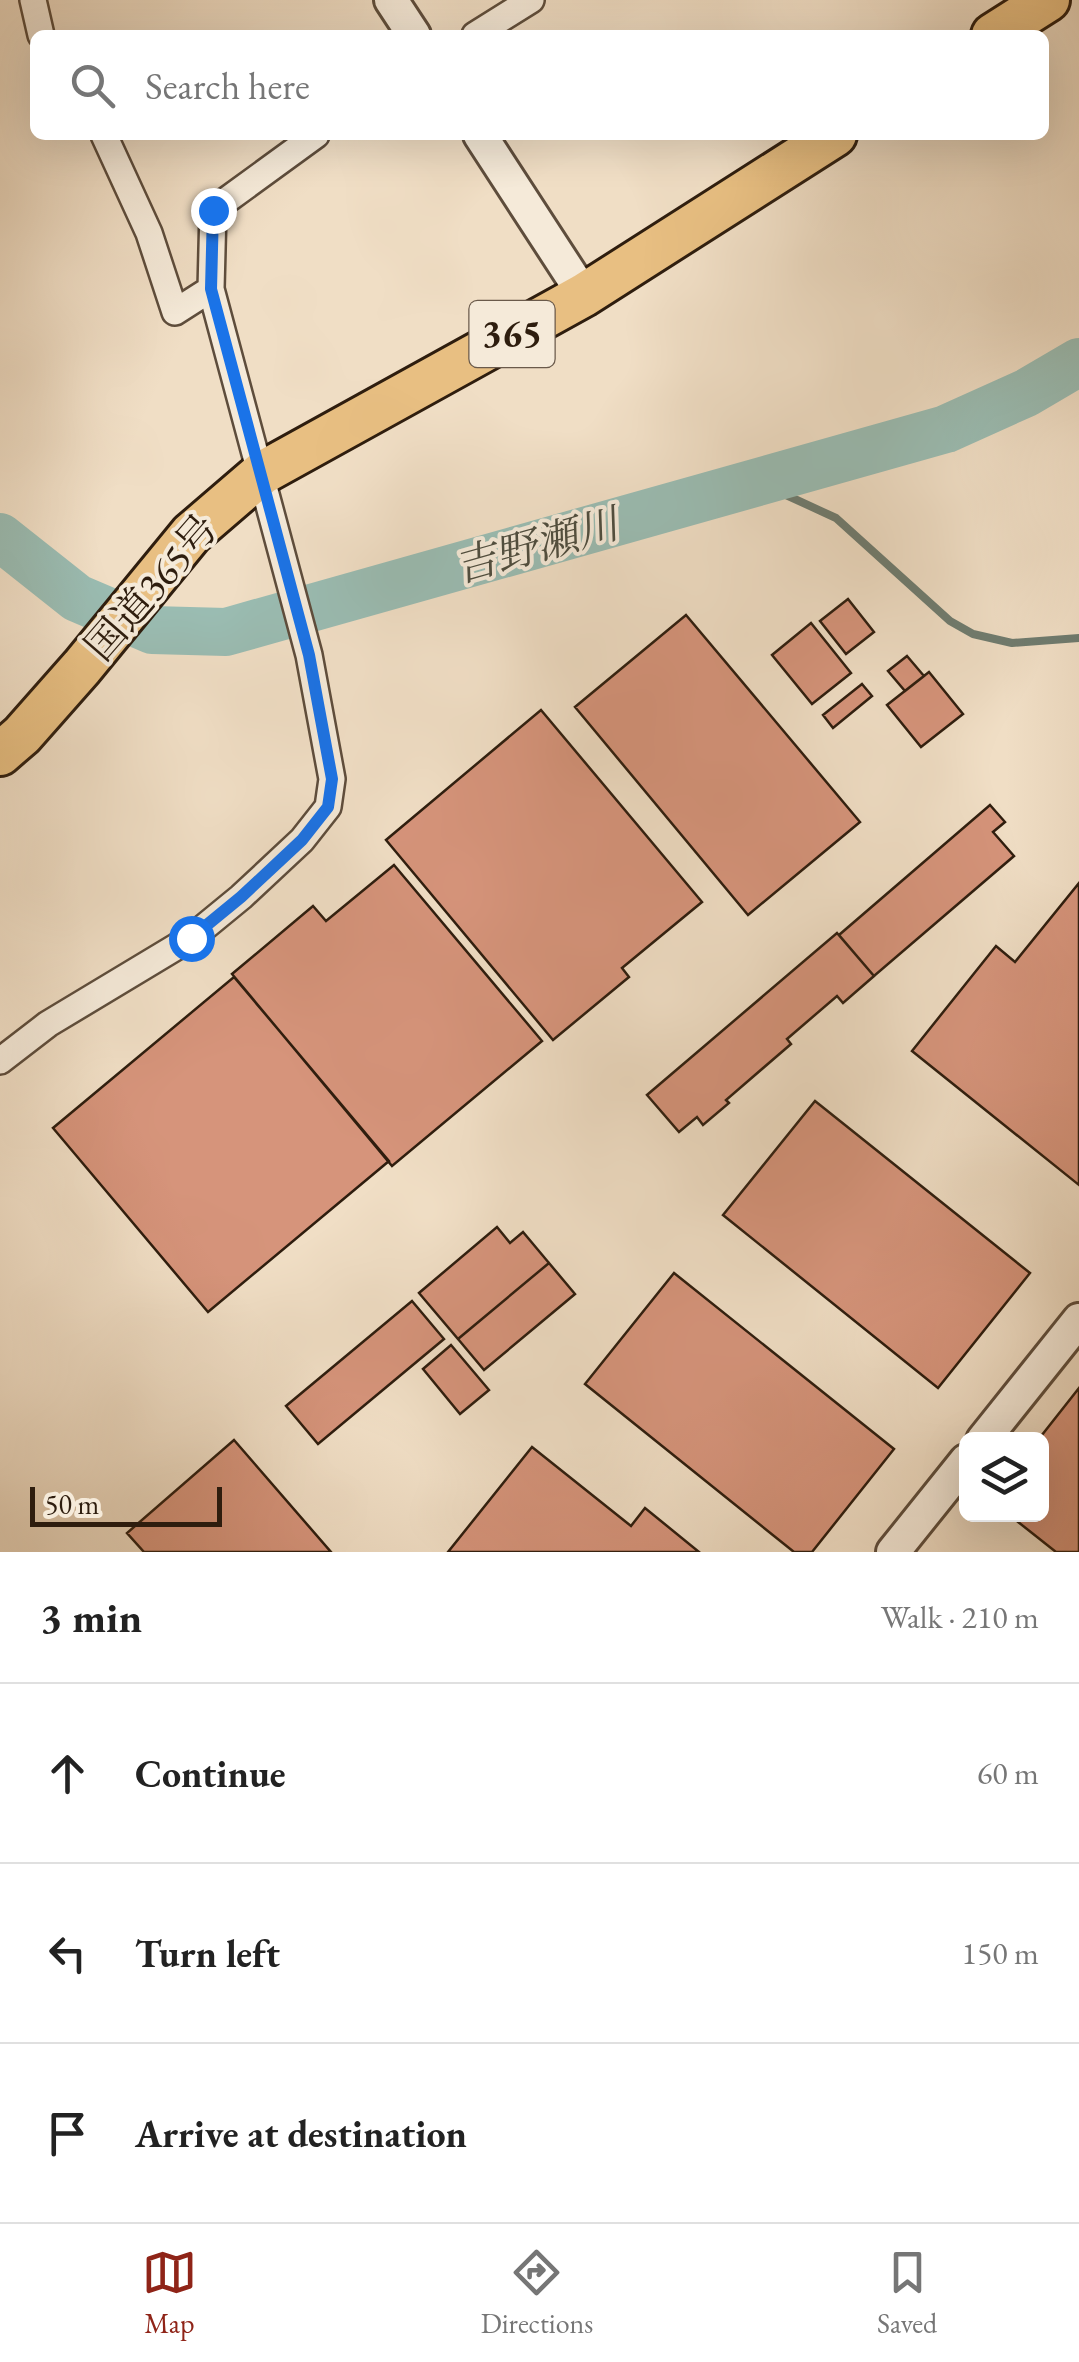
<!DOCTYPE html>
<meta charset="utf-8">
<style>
:root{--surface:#fff;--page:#f2f2f2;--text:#222;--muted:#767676;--line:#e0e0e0;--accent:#8f2418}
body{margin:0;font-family:"EB Garamond","Noto Serif JP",serif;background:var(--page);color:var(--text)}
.controls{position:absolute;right:30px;bottom:30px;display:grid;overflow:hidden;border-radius:15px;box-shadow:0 10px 40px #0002}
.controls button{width:90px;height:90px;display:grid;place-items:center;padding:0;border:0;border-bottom:2px solid var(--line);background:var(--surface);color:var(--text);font:50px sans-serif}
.scale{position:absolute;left:30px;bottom:25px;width:192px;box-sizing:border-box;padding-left:10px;border:5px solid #2e1d0e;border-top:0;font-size:28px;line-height:35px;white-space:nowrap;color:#2e1d0e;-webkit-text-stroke:8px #f5ead9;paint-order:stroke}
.stop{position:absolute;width:30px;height:30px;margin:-22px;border:8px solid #1a73e8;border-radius:50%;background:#fff}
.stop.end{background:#1a73e8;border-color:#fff;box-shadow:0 2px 10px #0008}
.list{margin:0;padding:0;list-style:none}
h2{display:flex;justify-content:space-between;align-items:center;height:130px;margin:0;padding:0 40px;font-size:42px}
h2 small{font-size:32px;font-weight:400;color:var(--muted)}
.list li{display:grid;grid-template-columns:65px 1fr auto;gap:30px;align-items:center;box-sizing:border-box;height:180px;padding:0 40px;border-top:2px solid var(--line)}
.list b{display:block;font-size:38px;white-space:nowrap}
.list em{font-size:32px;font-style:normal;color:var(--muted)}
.icon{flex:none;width:55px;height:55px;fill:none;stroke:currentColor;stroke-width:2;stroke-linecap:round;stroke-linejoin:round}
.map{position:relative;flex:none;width:1079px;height:1552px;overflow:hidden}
.search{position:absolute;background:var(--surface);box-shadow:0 10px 40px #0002;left:30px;right:30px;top:30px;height:110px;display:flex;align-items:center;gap:25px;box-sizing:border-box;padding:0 35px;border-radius:15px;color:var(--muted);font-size:38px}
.sheet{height:670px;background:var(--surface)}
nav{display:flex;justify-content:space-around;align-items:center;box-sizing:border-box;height:140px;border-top:2px solid var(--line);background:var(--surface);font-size:28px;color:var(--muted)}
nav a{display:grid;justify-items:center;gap:5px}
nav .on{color:var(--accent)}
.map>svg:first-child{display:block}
</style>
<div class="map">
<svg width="1079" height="1552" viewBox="0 0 1079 1552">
<rect width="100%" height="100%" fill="#f0dec5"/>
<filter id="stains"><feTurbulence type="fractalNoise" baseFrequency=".002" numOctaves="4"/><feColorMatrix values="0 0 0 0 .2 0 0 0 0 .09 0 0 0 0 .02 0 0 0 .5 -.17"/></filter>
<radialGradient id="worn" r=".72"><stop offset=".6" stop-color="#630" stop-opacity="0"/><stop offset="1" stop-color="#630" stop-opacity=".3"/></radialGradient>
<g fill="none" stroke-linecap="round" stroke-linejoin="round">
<path stroke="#6f7c70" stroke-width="8" d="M752 485 786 495 836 518 950 621 973 634 1012 643 1079 638"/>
<path stroke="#9abcb2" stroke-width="48" d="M0 537 77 598 152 630 226 632 946 429 1026 393 1079 362"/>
</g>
<path fill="#d6947b" stroke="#2e1d0e" stroke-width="2.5" d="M848 599 874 632 846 654 820 621Z
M686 615 860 822 748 915 575 707Z
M811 623 851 673 812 704 772 655Z
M907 656 924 676 905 691 888 671Z
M929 672 963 714 921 747 887 705Z
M862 684 872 696 833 728 823 715Z
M541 710 702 902 622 968 629 977 553 1040 386 840Z
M990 805 1005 822 993 832 1014 856 874 976 839 935Z
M394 865 542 1041 392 1166 232 974 313 906 326 921Z
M1079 883V1185L912 1051 996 946 1015 962Z
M837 933 874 976 843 1003 837 996 787 1039 791 1044 726 1100 729 1103 703 1125 697 1117 679 1132 647 1095Z
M234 977 389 1161 208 1312 53 1128Z
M815 1101 1030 1273 938 1388 723 1215Z
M497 1227 510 1243 523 1232 549 1263 458 1339 419 1293Z
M549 1263 575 1294 484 1370 458 1339Z
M674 1273 894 1449 812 1552H794L585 1384Z
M412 1301 444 1339 318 1444 286 1406Z
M451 1345 489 1390 460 1414 423 1369Z
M1079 1388V1552H1056L1008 1514H1042V1440H1038Z
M234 1440 331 1552H144L127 1533Z
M532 1447 631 1526 645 1508 699 1552H448Z"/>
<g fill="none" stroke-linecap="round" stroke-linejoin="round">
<defs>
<path id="minor" d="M33 0 41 35
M475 35 531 0
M104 135 149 233 175 312 211 289
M0 1061 48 1024 191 938 241 897 302 840 328 807 332 779 309 655 211 289 213 210 316 135"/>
<path id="tertiary" d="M391 0 414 35
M480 135 584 295
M983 1440 1079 1320
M893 1552 966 1461"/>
<path id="trunk" d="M993 35 1048 0
M0 754 22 735 82 667 191 534 262 473 584 295 835 135"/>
</defs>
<use href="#minor" stroke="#5e4d3c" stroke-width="30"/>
<use href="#tertiary" stroke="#5e4d3c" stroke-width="38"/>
<use href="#trunk" stroke="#2e1d0e" stroke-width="48"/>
<use href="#minor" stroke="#f5ead9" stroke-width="25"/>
<use href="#tertiary" stroke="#f5ead9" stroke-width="32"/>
<use href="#trunk" stroke="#e8bf82" stroke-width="42"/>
</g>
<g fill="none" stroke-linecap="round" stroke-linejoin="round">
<path stroke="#1a73e8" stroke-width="12" d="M191 938 241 897 302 840 328 807 332 779 309 655 211 289 213 210"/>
</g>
<g text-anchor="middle" stroke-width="8" stroke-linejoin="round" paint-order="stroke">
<rect fill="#f5ead9" stroke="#6a5a4b" stroke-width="2.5" x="469.5" y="301" width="85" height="66" rx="8"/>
<g font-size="38" font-weight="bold" fill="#2e1d0e">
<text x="512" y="347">365</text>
</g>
<g font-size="40" fill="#2e1d0e" stroke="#f5ead9">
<text transform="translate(151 587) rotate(-49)" y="14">国道365号</text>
</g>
<g font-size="42" font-style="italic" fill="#4e4d3f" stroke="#f5ead9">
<text transform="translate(536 545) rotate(-16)" y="15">吉野瀬川</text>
</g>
</g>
<rect width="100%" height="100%" filter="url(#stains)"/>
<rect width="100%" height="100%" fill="url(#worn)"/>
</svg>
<div class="controls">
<button><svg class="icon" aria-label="layers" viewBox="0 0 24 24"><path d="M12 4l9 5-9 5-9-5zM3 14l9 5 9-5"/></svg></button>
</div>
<div class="scale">50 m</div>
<div class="stop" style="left:191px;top:938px"></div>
<div class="stop end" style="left:213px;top:210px"></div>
<div class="search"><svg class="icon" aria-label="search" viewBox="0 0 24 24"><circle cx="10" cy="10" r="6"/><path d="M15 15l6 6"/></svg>Search here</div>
</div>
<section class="sheet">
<h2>3 min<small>Walk · 210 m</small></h2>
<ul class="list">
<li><svg class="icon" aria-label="ahead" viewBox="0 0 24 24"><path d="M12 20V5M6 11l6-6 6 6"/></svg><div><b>Continue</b></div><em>60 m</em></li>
<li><svg class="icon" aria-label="left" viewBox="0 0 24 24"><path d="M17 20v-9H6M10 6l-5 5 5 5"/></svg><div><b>Turn left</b></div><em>150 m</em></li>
<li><svg class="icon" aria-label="arrive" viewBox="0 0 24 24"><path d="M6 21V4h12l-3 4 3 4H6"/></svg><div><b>Arrive at destination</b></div></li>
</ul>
</section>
<nav>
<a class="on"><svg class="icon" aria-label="map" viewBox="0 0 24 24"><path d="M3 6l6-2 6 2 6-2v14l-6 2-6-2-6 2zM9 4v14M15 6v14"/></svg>Map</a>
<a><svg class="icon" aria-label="directions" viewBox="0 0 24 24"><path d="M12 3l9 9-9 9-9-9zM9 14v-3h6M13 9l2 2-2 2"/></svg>Directions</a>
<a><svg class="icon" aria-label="saved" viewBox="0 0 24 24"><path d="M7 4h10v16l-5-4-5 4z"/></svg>Saved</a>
</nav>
